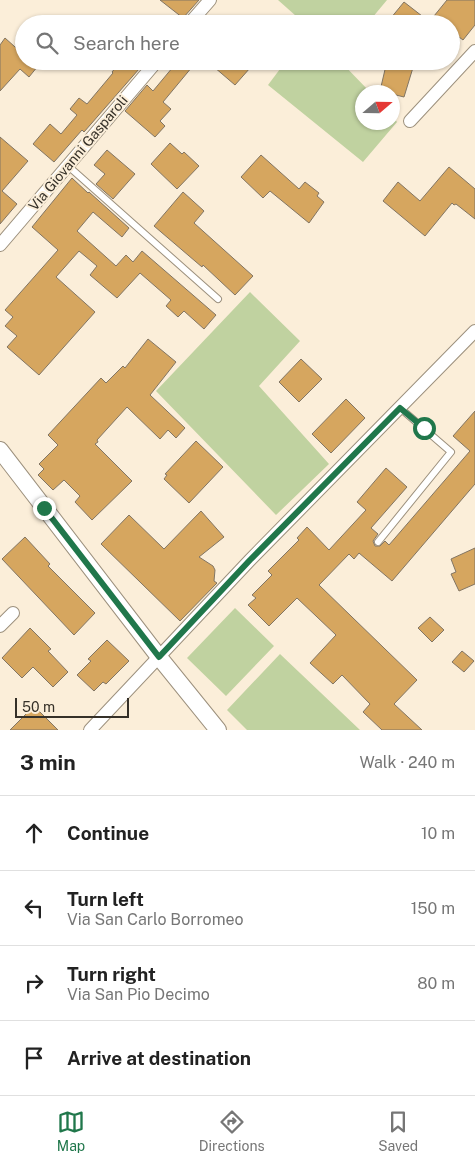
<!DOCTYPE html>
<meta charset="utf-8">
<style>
:root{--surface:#fff;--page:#f2f2f2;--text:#222;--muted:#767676;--line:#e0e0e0;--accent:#20774b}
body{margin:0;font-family:"Public Sans",sans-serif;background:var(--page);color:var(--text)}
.compass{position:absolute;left:355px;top:85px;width:45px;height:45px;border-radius:50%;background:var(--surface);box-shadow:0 1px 4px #0004;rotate:70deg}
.scale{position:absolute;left:15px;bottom:12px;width:114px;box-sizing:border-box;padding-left:5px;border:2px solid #353028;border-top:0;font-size:14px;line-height:18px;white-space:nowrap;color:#353028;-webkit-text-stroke:4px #fbeed9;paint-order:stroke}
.stop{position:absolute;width:15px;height:15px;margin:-11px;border:4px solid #20774b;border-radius:50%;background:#fff}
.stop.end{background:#20774b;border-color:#fff;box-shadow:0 1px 5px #0008}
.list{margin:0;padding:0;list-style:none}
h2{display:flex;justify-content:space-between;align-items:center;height:65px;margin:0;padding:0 20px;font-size:21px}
h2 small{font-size:16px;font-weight:400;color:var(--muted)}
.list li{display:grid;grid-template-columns:32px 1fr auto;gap:15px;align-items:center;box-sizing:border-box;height:75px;padding:0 20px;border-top:1px solid var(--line)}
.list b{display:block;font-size:19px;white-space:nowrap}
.list p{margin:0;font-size:16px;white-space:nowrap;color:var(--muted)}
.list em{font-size:16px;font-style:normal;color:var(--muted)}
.icon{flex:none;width:28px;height:28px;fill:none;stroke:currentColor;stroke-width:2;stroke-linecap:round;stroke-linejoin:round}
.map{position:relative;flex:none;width:475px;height:730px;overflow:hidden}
.search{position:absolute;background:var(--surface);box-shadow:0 1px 4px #0004;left:15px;right:15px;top:15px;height:55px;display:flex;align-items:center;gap:12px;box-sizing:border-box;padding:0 18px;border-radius:28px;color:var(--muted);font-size:19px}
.sheet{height:365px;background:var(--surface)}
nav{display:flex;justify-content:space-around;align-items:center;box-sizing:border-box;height:70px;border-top:1px solid var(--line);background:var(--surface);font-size:14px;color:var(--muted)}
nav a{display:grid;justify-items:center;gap:2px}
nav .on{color:var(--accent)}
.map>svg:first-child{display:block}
</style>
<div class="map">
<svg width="475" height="730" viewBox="0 0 475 730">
<rect width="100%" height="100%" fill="#fbeed9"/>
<path fill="#c0d2a0" d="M278 0H387L367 24H305Z
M286 61H340L370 92H362V122H392L393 117 397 122 363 162 268 85Z
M250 292 300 341 259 386 329 464 276 515 156 391Z
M235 608 274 646 226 696 187 658Z
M280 654 360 730H247L227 710Z"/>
<path fill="#d6a65f" stroke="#827563" d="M160 0H199L183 18Z
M447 0H475V25L463 40 451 31V24H443L434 16Z
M404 2 422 16 415 24H386Z
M5 38 24 55V61H42L29 77 20 69 0 91V45Z
M121 61H146L84 132 82 130 54 162 33 144 50 124 61 134 77 115 70 109 79 98 87 104 113 73 112 72Z
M178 61H197L163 102 171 109 160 121 165 126 155 137 125 111 147 85 153 91Z
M207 61H242L250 68 235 85Z
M387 61H415L404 97 392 94V92L380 91Z
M0 137 28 161 2 191 17 204 0 224Z
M170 143 182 154 184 152 199 166 177 189 151 164Z
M107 150 135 174 113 199 96 184 105 174 94 165Z
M261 155 299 189 305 182 319 193 317 196 324 202 309 223 270 191 263 198 241 177Z
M449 167 475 189V219L456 204 454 205 452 203 425 236 383 201 398 182 420 201Z
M72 178 88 193 89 192 129 228 122 237 93 212 77 231 116 266 126 255 133 262 142 251 216 315 204 329 184 311 178 317 166 306 171 300 140 273 117 298 90 275 97 266 79 251 56 277 95 312 39 375 7 347 17 336 5 326 13 317 5 310 58 250 32 227Z
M183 192 204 211 194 223 253 276 235 295 203 265 202 267 154 226Z
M148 339 176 362 150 395 185 428 176 438 168 430 160 439 127 407 97 440 98 442 95 444 132 481 92 520 75 502 80 496 64 480 53 490 38 475 44 469 39 464 58 445 48 435 101 378 106 383 123 366 125 368Z
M301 359 322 379 299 402 279 382Z
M346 399 365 418 331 453 312 434Z
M475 411V484L392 581 359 553 354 559 349 554 319 585 417 680 394 704 422 730H382L363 712 370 704 342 675 333 684 310 663 336 635 297 598 269 626 248 605 256 598 252 595 272 575 268 571 299 540 297 538 307 527 329 550 366 510 357 502 386 468 407 487 371 528 378 534 373 541 375 546H380L385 541 389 545 470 451 453 436Z
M196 441 223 467 189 503 164 479 167 475 165 474Z
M201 511 224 537 199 557 213 566 215 570 214 581 217 583 180 621 101 544 129 515 164 549Z
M25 537 50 564 48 566 95 613 74 635 2 559Z
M475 548V584L459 591 451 574 456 572 451 559Z
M430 617 444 630 432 642 418 628Z
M30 628 51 649 48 651 68 672 53 687 33 667 22 678 2 658Z
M107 640 129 661 106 684 103 682 94 691 77 675 91 661 88 659Z
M462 651 474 661 464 672 452 662Z
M34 706 58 730H10Z"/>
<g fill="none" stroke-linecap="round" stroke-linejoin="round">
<defs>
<path id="service" d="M67 165 218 299
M378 542 451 452 400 408"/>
<path id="minor" d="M189 24 210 0
M410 121 475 51
M0 245 157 61
M0 626 13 613
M90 730 250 560 475 331"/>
<path id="tertiary" d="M0 450 159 657 218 730"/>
</defs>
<use href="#service" stroke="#9c907d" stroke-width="8"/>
<use href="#minor" stroke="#9c907d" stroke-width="14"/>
<use href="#tertiary" stroke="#9c907d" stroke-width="18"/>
<use href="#service" stroke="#fff" stroke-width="6"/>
<use href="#minor" stroke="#fff" stroke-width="12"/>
<use href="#tertiary" stroke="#fff" stroke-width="16"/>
</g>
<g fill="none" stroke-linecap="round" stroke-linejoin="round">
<path stroke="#20774b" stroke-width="6" d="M44 508 159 657 250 560 400 408 424 428"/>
</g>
<g text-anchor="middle" stroke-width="4" stroke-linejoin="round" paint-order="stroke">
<g font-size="14" fill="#353028" stroke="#fbeed9">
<text transform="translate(78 153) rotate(-50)" y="5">Via Giovanni Gasparoli</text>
</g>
</g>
</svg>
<svg class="compass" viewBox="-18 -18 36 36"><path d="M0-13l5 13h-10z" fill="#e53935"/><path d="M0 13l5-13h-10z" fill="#767676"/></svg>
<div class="scale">50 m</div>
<div class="stop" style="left:424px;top:428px"></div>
<div class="stop end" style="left:44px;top:508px"></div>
<div class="search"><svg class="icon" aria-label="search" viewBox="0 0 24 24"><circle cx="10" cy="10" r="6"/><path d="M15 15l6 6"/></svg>Search here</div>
</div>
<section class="sheet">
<h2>3 min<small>Walk · 240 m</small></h2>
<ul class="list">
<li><svg class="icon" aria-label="ahead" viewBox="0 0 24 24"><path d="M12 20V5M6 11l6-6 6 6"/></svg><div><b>Continue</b></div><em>10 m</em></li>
<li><svg class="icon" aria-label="left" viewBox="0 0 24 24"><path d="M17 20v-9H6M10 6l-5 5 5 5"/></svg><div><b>Turn left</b><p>Via San Carlo Borromeo</p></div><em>150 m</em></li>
<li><svg class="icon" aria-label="right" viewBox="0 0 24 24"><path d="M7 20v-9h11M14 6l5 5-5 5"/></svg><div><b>Turn right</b><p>Via San Pio Decimo</p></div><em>80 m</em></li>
<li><svg class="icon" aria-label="arrive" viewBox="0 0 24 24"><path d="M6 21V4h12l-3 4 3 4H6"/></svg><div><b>Arrive at destination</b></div></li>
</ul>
</section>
<nav>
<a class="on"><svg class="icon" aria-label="map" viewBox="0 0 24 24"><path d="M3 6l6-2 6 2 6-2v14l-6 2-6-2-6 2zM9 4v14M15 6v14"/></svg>Map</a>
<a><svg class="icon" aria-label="directions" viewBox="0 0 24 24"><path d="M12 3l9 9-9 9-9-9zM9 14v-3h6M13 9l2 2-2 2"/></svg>Directions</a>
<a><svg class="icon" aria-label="saved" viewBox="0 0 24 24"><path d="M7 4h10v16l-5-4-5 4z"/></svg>Saved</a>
</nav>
